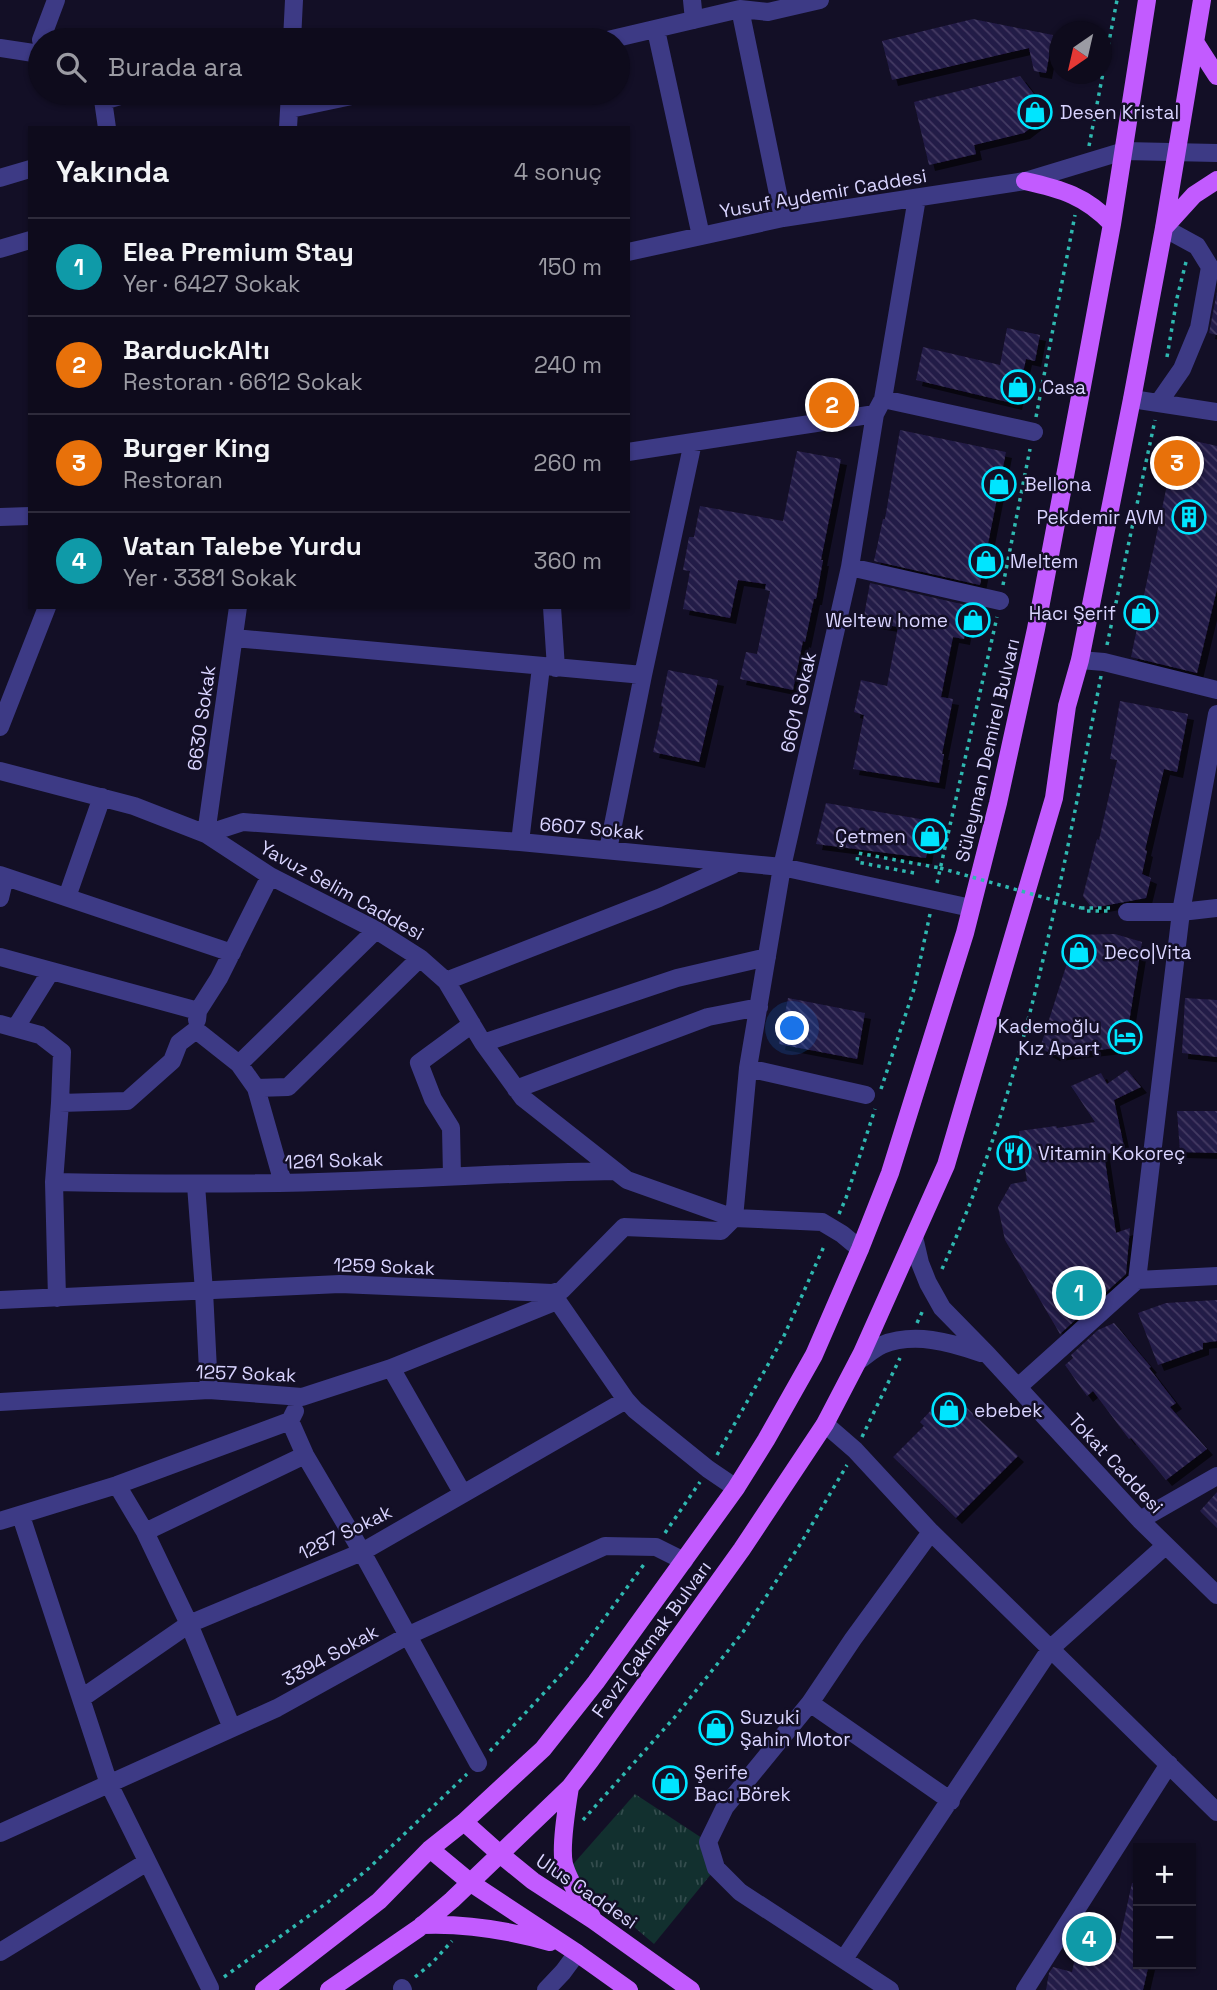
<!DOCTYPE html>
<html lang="tr">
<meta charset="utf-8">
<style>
:root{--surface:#0e0b1c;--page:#171425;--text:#f1f3f6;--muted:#9b9ba3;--line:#2e2b3b;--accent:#00e5ff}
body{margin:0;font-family:"Space Grotesk",sans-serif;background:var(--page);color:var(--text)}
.controls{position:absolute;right:21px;bottom:21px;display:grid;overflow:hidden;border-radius:0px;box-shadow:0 2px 5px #0004}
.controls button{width:63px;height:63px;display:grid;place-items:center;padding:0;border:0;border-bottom:2px solid var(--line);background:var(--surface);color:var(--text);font:35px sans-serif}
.compass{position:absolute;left:1049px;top:21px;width:63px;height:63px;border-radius:50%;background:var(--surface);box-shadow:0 2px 5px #0004;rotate:214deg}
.you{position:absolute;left:793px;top:1029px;width:24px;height:24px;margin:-18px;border:5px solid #fff;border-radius:50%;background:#1a73e8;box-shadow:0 0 0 10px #1a73e833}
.badge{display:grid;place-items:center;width:46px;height:46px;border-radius:50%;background:var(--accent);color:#fff;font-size:23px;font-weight:700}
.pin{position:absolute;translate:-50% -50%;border:4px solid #fff;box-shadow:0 2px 7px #0006}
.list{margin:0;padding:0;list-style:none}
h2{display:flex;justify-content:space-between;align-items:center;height:91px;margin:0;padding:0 28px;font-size:30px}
h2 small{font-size:23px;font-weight:400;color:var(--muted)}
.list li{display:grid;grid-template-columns:46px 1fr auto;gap:21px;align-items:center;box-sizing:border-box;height:98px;padding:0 28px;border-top:2px solid var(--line)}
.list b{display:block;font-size:26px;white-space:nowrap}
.list p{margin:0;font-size:23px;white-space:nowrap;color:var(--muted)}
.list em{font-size:23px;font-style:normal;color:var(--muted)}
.icon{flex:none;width:38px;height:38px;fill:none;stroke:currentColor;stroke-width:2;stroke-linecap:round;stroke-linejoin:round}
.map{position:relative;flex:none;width:1217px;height:1990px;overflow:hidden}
.search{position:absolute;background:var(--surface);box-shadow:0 2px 5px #0004;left:28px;top:28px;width:602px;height:77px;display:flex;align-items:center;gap:18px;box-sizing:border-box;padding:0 24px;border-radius:38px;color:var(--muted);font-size:26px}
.panel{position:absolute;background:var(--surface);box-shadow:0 2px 5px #0004;left:28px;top:126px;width:602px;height:483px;border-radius:0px}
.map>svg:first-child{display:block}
</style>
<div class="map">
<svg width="1217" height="1990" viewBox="0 0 1217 1990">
<defs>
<pattern id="park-tufts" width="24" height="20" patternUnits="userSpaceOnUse" patternTransform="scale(1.75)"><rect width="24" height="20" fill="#12302f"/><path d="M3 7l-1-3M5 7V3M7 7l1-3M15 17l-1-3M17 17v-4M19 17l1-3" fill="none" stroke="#344d4e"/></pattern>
<pattern id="building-back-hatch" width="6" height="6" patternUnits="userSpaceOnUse" patternTransform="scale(1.75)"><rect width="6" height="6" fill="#241b47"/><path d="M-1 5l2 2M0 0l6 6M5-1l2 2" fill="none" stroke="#433b63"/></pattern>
<filter id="shadow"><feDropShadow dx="6" dy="6" stdDeviation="0" flood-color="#0009"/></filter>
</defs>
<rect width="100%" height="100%" fill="#130f26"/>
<path fill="url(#park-tufts)" d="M635 1794 708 1842 716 1868 654 1944 568 1870Z"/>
<path fill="url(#building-back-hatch)" filter="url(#shadow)" d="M973 19 1053 35 1046 73 1034 71 1029 48 892 80 882 41Z
M1020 76 1040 102 1037 123 1024 133 974 145 976 154 929 165 914 102Z
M1217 292V335L1209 333Z
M1007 328 1040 335 1035 361 1026 359 1016 404 916 380 923 347 1000 365Z
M900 430 1006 452 980 585 874 561 883 519H885Z
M1177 437 1217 446V589L1197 673 1131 657Z
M797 451 841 459 821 560H823L816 599H814L805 642 803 641 793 690 740 679 746 652 757 654 770 591 765 590 766 584 738 580 730 618 683 609 690 571 683 570 689 537H694L700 506 783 521Z
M870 583 970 606 964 639 953 637 941 697 953 699 942 754H944L939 783 853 769 864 715 854 712 861 680 887 686 898 627 863 621Z
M668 670 718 680 699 762 653 752 663 707 661 706Z
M1120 701 1188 714 1177 772 1164 769 1145 850 1147 851 1142 874 1151 878 1146 898 1092 908 1083 896 1097 839 1099 840 1117 760 1110 759Z
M826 803 932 821 926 858 816 844Z
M1115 934 1142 942 1125 1047 1054 1055 1040 1048 1076 935Z
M788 998 865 1013 857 1059 779 1044Z
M1185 998 1217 1000V1057L1182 1053Z
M1127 1070 1141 1087 1114 1100 1125 1151 1104 1154 1116 1233 1130 1228 1126 1274 1060 1334 1005 1240 998 1207 1011 1184 1027 1181 1019 1131 1056 1126 1057 1128 1095 1122 1071 1086 1101 1073 1107 1084Z
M1177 1111H1217V1153L1180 1152Z
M1217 1300V1341L1203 1343V1349L1158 1365 1138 1313 1166 1303Z
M1114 1323 1151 1367 1149 1368 1176 1403 1170 1407 1207 1449 1166 1480 1131 1438 1129 1439 1093 1391 1087 1396 1065 1365 1073 1358 1071 1355 1098 1330Z
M949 1391 1018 1456 956 1518 893 1457 924 1426 920 1422Z
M1217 1492V1528L1200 1511Z
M1132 1883 1138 1884V1964H1149L1143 1990H1046L1049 1973 1053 1967 1072 1972 1080 1935 1119 1943Z"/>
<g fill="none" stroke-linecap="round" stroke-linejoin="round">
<path stroke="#2fb8b0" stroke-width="3.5" stroke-dasharray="3.5 5" stroke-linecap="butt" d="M1089 146 1117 0
M1167 357 1177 298 1186 262
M1036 417 1075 215
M1003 585 1030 449
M1107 645 1155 420
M914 873 857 862 858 853 940 868
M937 883 997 617
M1081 908H1110
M1087 911H1110
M881 1089 914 989 930 914
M839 1214 846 1198 875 1109
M942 1269C952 1247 962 1224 971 1201 1035 1032 1067 853 1101 676
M917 1323 924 1308
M862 1437 900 1358
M717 1455 783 1338 825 1244
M665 1533 700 1482
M490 1751 570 1665 645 1563
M583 1820 674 1718 743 1632 801 1543 847 1465
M224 1977 328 1902 368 1869 467 1774
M415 1977 432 1963 452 1941"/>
<path stroke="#3d3a85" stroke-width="18" d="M692 0 694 20
M740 9 783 218
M656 30 701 236
M41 40 56 0
M292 40 294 0
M608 40 740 9 768 12 820 0
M0 48 40 54
M102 93 107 128
M103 101 130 93
M290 109 366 93
M288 128 290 93
M0 178 30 169
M0 249 30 240
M628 252 783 218 1025 181 1124 151 1217 153
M883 399 1034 432
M1132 399 1217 412
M1159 402 1182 369 1199 328 1210 267 1197 246 1164 228
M628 452 875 414
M0 517 30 516
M850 567 1000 601
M238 607 206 834 243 822 520 842 782 867 971 908
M552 607 556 668
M234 638 643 675
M1080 660 1104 662 1217 690
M0 727 47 607
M0 771 134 806 206 834 270 876 376 930 420 958 446 981 483 1043 523 1098 627 1180 734 1218 822 1222 842 1234 860 1249
M520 842 541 667
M608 850 643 675 693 442
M0 875 232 953
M67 897 102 797
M0 898 5 877
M1127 912H1181L1217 908
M0 957 198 1011
M446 981 659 898 733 865
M197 1020 198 1011 219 978 270 876
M0 1024 40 1035 62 1052 60 1103 127 1101 172 1061 179 1043 196 1030 239 1064 256 1088 283 1183
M16 1027 51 971
M483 1043 677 978 767 957
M239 1064 376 930
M748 1068 866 1095
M256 1088 288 1087 420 958
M516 1089 708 1017 759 1007
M452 1176 451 1128 433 1099 419 1063 472 1024
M54 1182C152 1184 250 1185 348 1181 437 1178 526 1172 615 1171
M196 1185 204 1291 209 1390
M914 1237 920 1263 928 1283 942 1308 988 1355 1140 1520 1217 1595
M1137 1280 1181 912 1217 714
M552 1293 626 1400 635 1410 708 1469 736 1488
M57 1298 54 1182 60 1103
M0 1300 340 1284 552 1293 562 1290 624 1227 721 1231 734 1218 748 1068 782 867 850 567 875 414 883 399 917 198
M858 1361C866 1356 873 1349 882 1345 914 1332 950 1342 981 1353
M391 1368 463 1494
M1018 1387 1137 1280 1217 1276
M0 1402 209 1390 302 1397 391 1368 557 1301
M290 1421 305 1455 362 1552 478 1763
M825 1424 855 1450 931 1532 1217 1812
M117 1485 145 1532 189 1624 232 1728
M21 1516 109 1784 210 1988
M1140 1520 1217 1476
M0 1521 117 1485 290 1421 295 1411
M145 1532 305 1455
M82 1698 189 1624 362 1552 626 1400
M810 1703 951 1801
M0 1833 277 1708 407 1636 605 1546 656 1547 684 1561
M0 1952 147 1862
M844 1959 1051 1648 1165 1546
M402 1988 403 1990
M546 1990 563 1972 577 1953
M890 1990 740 1892 716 1868 708 1842 725 1807 810 1703 853 1639 931 1532
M1025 1990 1169 1764"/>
<path stroke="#c25bff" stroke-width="18" d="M1195 42 1217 76
M1025 181C1061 189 1086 196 1112 224
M1164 228 1194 195 1217 180
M570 1787C567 1806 560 1847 564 1864 569 1883 582 1900 592 1917
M464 1822 501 1855 533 1881 593 1920 691 1990
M430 1849 471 1883 577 1953 629 1990
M422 1925C466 1923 507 1930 550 1942
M264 1990 379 1901 430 1849 464 1822 543 1749 596 1682 736 1488 766 1440 814 1355 860 1249 890 1173 965 933 998 803 1036 629 1080 397 1112 224 1147 0
M329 1990 419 1928 452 1900 570 1787 590 1761 742 1549 825 1424 862 1353 946 1165 1054 798 1067 706 1080 660 1132 399 1164 228 1202 0"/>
<path stroke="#2fb8b0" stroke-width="3.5" stroke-dasharray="3.5 5" stroke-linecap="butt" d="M940 868 1081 908"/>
</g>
<defs>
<symbol id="shop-ring" viewBox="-11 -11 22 22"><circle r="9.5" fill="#130f26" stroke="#00e5ff" stroke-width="1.5"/><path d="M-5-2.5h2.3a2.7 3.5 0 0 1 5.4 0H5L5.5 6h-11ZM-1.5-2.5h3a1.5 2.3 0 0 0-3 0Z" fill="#00e5ff"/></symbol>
<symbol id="building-ring" viewBox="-11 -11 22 22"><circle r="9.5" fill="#130f26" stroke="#00e5ff" stroke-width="1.5"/><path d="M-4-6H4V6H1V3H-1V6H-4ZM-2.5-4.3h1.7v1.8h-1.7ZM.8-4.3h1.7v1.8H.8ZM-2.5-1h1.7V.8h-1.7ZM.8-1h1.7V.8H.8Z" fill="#00e5ff"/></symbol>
<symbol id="hotel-ring" viewBox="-11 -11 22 22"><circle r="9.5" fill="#130f26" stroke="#00e5ff" stroke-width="1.5"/><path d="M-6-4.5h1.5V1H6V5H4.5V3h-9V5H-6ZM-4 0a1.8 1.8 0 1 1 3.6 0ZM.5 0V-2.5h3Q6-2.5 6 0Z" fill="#00e5ff"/></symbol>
<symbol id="restaurant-ring" viewBox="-11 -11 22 22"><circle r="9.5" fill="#130f26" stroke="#00e5ff" stroke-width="1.5"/><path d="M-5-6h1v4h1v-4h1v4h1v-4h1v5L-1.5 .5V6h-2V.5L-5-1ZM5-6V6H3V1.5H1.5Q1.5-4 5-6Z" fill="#00e5ff"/></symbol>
</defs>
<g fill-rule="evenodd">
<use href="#shop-ring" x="1016" y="93" width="38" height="38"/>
<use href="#shop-ring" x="999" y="368" width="38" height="38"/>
<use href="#shop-ring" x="980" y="465" width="38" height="38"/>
<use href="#building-ring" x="1170" y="498" width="38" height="38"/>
<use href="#shop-ring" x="967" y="542" width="38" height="38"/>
<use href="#shop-ring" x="1122" y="594" width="38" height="38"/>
<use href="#shop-ring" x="954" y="601" width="38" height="38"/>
<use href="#shop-ring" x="911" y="817" width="38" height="38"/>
<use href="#shop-ring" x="1060" y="933" width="38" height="38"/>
<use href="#hotel-ring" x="1106" y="1018" width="38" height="38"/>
<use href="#restaurant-ring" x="995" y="1134" width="38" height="38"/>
<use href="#shop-ring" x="930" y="1391" width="38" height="38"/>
<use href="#shop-ring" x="697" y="1709" width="38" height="38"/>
<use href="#shop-ring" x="651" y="1764" width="38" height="38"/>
</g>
<g text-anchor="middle" stroke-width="5" stroke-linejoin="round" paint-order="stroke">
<g font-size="19" fill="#d9d4ff" stroke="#130f26" text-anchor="start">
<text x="1060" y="119">Desen Kristal</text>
<text x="1042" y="394">Casa</text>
<text x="1024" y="491">Bellona</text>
<text x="1164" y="524" text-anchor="end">Pekdemir AVM</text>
<text x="1010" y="568">Meltem</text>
<text x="1116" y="620" text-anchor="end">Hacı Şerif</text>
<text x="948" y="627" text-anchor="end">Weltew home</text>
<text x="906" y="843" text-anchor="end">Çetmen</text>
<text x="1104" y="959">Deco|Vita</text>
<text x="1100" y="1033" text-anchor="end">Kademoğlu<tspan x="1100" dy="22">Kız Apart</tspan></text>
<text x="1038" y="1160">Vitamin Kokoreç</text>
<text x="974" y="1417">ebebek</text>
<text x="740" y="1724">Suzuki<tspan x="740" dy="22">Şahin Motor</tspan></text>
<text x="694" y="1779">Şerife<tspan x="694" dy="22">Bacı Börek</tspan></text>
</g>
<g font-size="19" fill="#d9d4ff" stroke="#130f26">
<text transform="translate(823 193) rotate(-10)" y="7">Yusuf Aydemir Caddesi</text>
<text transform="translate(798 702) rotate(-77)" y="7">6601 Sokak</text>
<text transform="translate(201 718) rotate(-82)" y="7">6630 Sokak</text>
<text transform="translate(987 750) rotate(-77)" y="7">Süleyman Demirel Bulvarı</text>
<text transform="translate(592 828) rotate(5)" y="7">6607 Sokak</text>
<text transform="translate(342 890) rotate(29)" y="7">Yavuz Selim Caddesi</text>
<text transform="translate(334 1160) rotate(-2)" y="7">1261 Sokak</text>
<text transform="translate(384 1266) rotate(2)" y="7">1259 Sokak</text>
<text transform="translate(246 1373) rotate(2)" y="7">1257 Sokak</text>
<text transform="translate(1116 1463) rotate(47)" y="7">Tokat Caddesi</text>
<text transform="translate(345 1532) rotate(-26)" y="7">1287 Sokak</text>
<text transform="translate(651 1639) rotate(-54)" y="7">Fevzi Çakmak Bulvarı</text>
<text transform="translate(330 1655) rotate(-29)" y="7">3394 Sokak</text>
<text transform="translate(587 1891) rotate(34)" y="7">Ulus Caddesi</text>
</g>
</g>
</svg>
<div class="controls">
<button>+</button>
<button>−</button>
</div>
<svg class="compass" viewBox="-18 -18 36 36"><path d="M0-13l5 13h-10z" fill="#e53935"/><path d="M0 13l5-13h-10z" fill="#9b9ba3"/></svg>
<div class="you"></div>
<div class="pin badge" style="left:1079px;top:1293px;background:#0f9aa8">1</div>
<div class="pin badge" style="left:832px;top:405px;background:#e8710a">2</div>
<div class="pin badge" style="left:1177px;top:463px;background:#e8710a">3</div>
<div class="pin badge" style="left:1089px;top:1939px;background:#0f9aa8">4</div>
<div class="search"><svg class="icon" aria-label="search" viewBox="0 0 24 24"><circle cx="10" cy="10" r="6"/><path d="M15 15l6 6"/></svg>Burada ara</div>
<section class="panel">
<h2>Yakında<small>4 sonuç</small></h2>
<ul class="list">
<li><span class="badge" style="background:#0f9aa8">1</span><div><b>Elea Premium Stay</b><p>Yer · 6427 Sokak</p></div><em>150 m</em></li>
<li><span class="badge" style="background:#e8710a">2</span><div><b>BarduckAltı</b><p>Restoran · 6612 Sokak</p></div><em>240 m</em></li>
<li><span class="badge" style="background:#e8710a">3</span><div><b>Burger King</b><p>Restoran</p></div><em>260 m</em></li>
<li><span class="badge" style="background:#0f9aa8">4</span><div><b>Vatan Talebe Yurdu</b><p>Yer · 3381 Sokak</p></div><em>360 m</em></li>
</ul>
</section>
</div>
